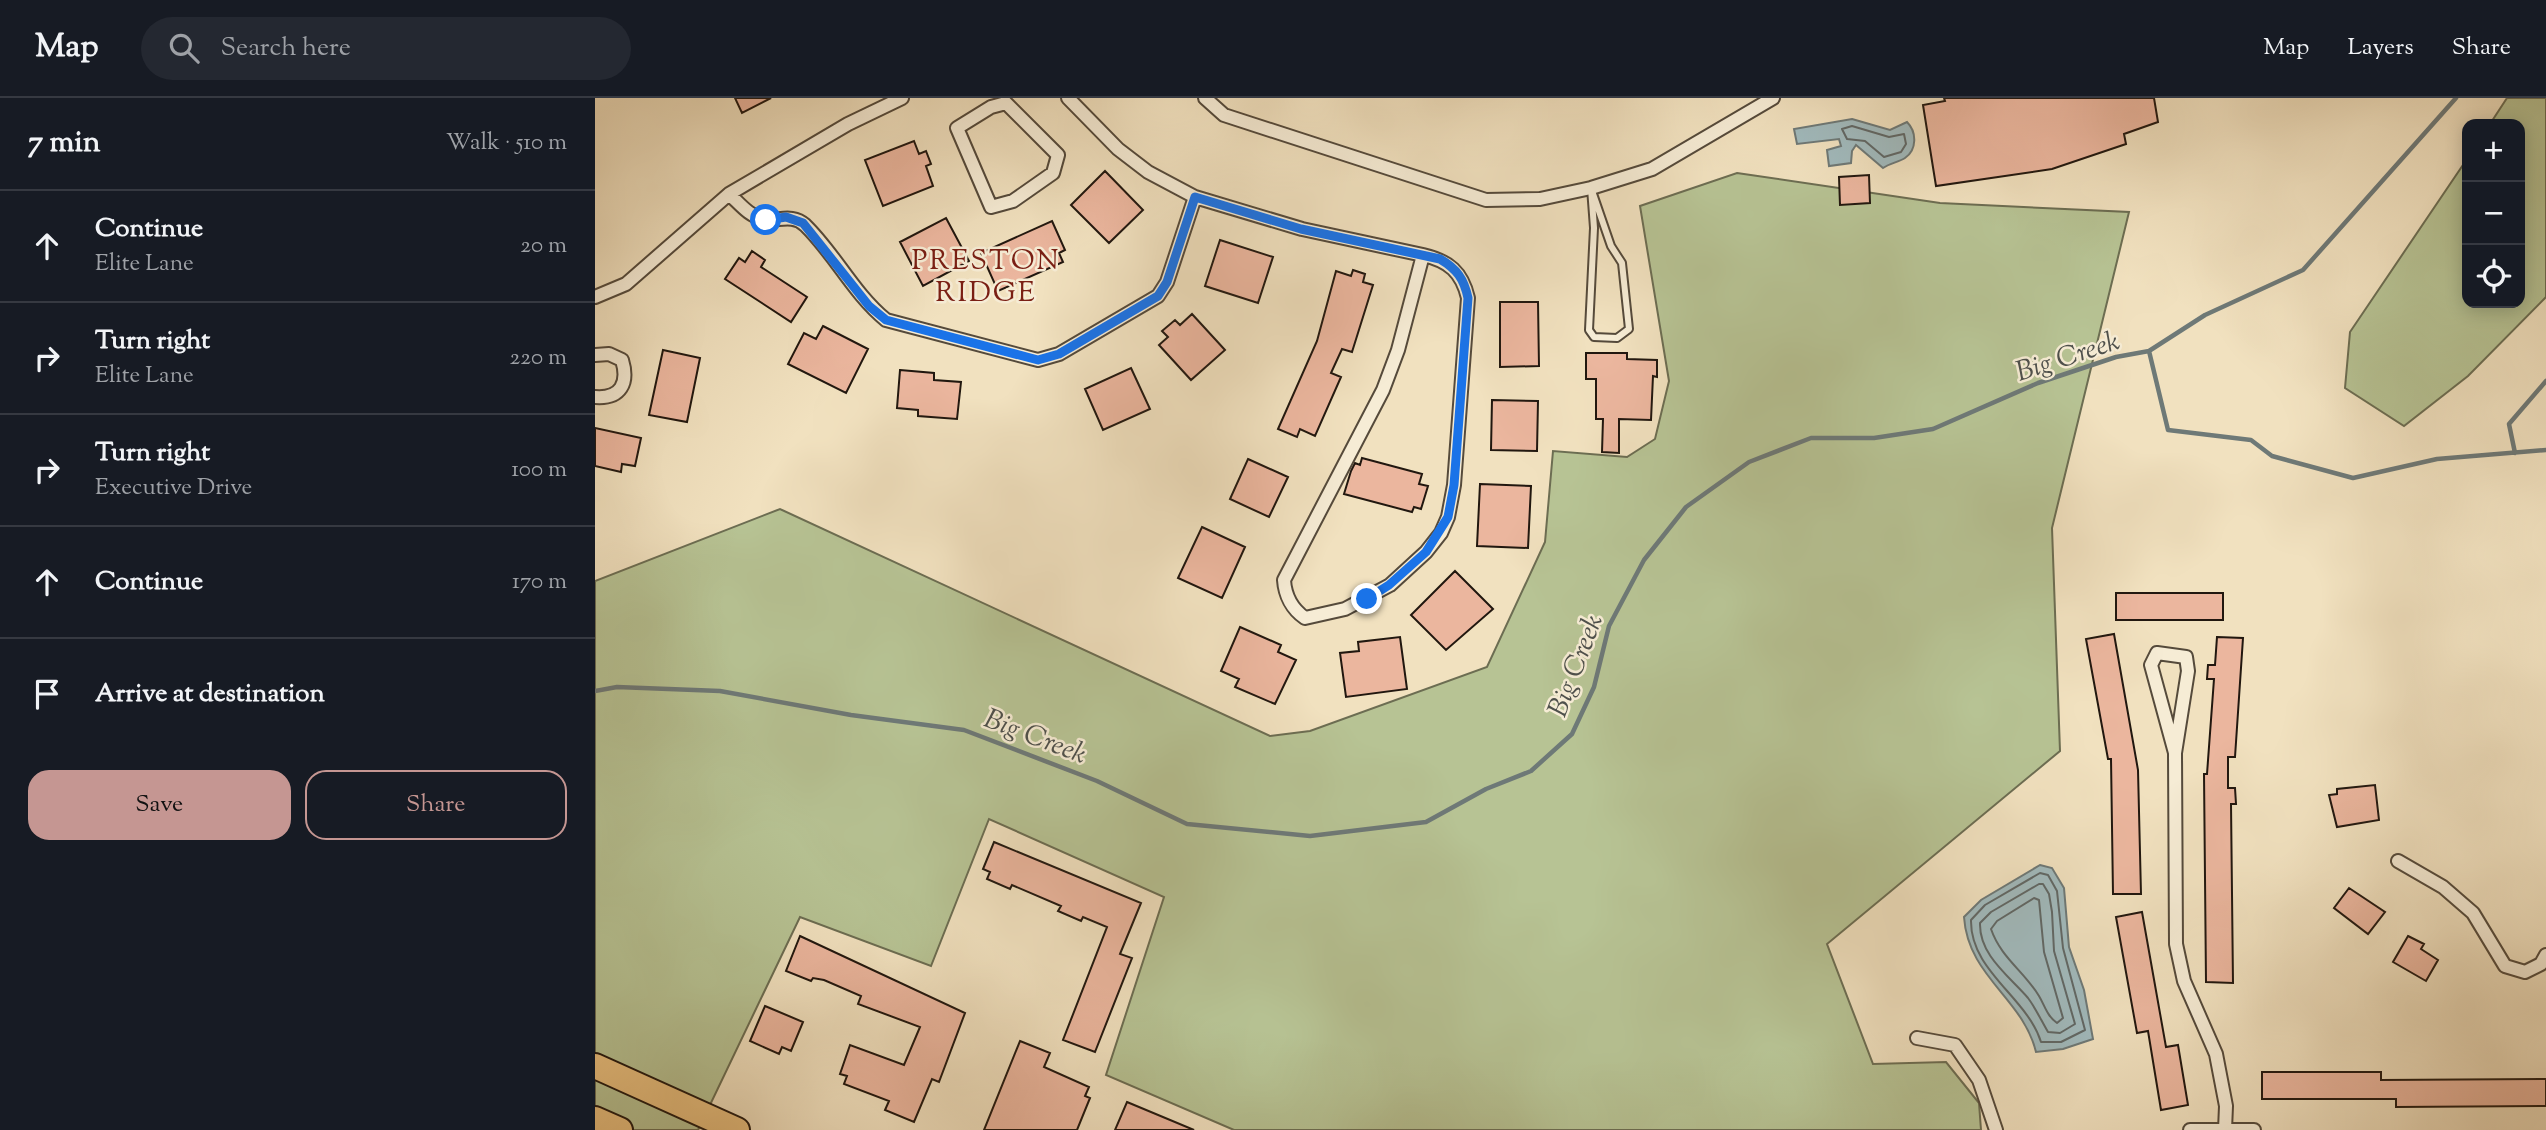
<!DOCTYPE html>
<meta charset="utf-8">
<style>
:root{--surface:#171b24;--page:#242831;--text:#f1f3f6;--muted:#9ea1a6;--line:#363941;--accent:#c59692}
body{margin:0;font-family:"Sorts Mill Goudy",serif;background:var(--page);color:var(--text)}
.controls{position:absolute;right:21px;top:21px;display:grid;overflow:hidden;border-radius:14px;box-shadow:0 4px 18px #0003}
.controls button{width:63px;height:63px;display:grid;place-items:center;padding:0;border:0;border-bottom:2px solid var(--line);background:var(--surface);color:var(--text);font:35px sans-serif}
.stop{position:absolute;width:21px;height:21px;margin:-16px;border:5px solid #1a73e8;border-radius:50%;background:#fff}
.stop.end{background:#1a73e8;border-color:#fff;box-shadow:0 2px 7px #0008}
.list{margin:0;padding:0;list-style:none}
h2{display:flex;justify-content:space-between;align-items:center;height:91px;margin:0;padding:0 28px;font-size:30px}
h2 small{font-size:23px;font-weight:400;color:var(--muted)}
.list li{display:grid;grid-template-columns:46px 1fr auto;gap:21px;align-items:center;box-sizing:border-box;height:112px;padding:0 28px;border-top:2px solid var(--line)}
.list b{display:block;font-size:26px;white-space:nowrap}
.list p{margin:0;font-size:23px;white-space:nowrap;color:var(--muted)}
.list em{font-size:23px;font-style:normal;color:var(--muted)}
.actions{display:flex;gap:14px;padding:21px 28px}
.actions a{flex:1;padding:16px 0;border:2px solid var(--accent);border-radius:21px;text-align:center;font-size:24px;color:var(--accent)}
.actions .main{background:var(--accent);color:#111}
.icon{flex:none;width:38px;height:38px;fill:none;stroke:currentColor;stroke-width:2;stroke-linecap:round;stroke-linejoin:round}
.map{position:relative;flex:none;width:1951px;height:1032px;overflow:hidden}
header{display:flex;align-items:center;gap:42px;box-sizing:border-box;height:98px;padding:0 35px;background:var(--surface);border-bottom:2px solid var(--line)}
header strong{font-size:33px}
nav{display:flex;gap:38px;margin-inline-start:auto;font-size:24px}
.search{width:490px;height:63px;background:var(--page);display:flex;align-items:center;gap:18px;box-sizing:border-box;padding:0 24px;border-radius:38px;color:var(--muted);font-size:26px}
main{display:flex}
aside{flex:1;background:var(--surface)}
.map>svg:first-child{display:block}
</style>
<header>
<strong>Map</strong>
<div class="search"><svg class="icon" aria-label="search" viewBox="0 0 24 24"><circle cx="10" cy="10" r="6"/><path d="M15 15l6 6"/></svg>Search here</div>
<nav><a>Map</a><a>Layers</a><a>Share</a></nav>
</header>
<main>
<aside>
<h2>7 min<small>Walk · 510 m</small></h2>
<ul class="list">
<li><svg class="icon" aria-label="ahead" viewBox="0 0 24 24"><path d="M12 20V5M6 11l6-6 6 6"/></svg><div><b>Continue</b><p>Elite Lane</p></div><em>20 m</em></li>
<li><svg class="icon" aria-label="right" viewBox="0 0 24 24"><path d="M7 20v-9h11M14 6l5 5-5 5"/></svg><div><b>Turn right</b><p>Elite Lane</p></div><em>220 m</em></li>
<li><svg class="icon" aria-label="right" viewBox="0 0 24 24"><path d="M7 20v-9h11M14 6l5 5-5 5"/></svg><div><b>Turn right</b><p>Executive Drive</p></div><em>100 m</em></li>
<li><svg class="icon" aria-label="ahead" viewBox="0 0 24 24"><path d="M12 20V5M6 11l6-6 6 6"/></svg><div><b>Continue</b></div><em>170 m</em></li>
<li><svg class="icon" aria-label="arrive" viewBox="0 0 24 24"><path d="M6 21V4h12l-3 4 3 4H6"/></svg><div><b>Arrive at destination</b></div></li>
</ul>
<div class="actions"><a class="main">Save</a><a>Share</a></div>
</aside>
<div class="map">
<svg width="1951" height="1032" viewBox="0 0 1951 1032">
<rect width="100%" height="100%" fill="#f1e1bf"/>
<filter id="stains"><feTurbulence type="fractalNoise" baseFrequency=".00286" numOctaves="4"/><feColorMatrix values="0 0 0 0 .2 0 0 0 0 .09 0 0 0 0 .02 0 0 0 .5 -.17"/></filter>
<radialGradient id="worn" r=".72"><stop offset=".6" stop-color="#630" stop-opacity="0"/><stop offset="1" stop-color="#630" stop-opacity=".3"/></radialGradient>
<path fill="#b7c394" stroke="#6c6d52" stroke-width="2" d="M1912 0H1951V199L1873 278 1809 328 1750 290 1755 234 1872 61V205H1925V26H1895Z
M1142 75 1345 105 1534 114 1457 430 1465 653 1232 846 1278 966 1351 964 1384 1005 1386 1032H639L511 977 569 799 394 721 336 868 205 819 103 1032H0V483L185 411 675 638 715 633 892 569 950 444 958 353 1032 359 1060 341 1074 283 1045 108Z"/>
<path fill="#a1babd" stroke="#6e7977" stroke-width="2" d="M1257 21 1295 32 1312 24C1322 34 1322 52 1310 60 1304 64 1295 65 1288 70L1261 47 1257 53 1256 65 1234 68 1232 52 1246 48 1244 41 1202 46 1199 31Z
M1445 767 1457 770 1469 790 1474 849 1489 892 1498 941 1468 951 1441 954C1428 900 1373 879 1369 819L1386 802Z"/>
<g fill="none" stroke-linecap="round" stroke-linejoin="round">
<path stroke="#616866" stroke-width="2" d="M1257 28 1294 39 1309 36 1311 46 1306 54 1289 59 1270 43 1252 41 1247 31Z
M1445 775 1453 777 1462 793 1468 850 1490 932 1466 944H1446C1432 899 1375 873 1376 822L1390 807Z
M1444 786H1448L1454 796 1457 814 1459 853 1480 926 1465 935 1453 934C1447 924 1440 909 1433 900 1414 878 1384 857 1385 825L1396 814Z
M1439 800 1444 802 1449 854 1468 920 1462 925C1452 918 1450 908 1444 898 1429 873 1406 860 1396 831L1402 823Z"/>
<path stroke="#6e7977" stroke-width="4.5" d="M1554 253 1573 332 1656 342 1677 358 1758 380 1842 361 1951 352
M1920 355 1914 326 1951 283
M0 593 22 589 125 593 256 617 369 632 502 683 592 726 715 738 831 724 891 691 936 673 977 636 999 589 1014 528 1049 462 1091 409 1154 364 1216 340H1279L1338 331 1443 285 1521 259 1554 253 1610 217 1708 172 1861 0"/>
</g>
<path fill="#ebb69e" stroke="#21170f" stroke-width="2" d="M140 0H176L147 15Z
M1349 0H1559L1563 24 1529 36 1531 46 1457 71 1341 88 1328 7 1350 3Z
M319 43 324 56 331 53 336 66 331 68 338 88 288 108 270 62Z
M510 73 548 112 514 145 476 107Z
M1274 77 1275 105 1245 107 1244 79Z
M351 120 374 163 328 188 305 144Z
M457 123 470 152 464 155 468 164 403 193 386 155Z
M625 142 678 159 663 205 610 188Z
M157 153 170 162 166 169 212 199 196 224 130 181 144 160 150 164Z
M758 172 770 176 768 184 778 187 757 254 747 251 736 275 746 279 720 338 705 331 702 339 683 331 722 243 741 173 756 178Z
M905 204H943L944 268 905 269Z
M597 216 630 252 596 282 564 247 573 239 567 233 580 222 585 227Z
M228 228 273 251 251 295 193 266 209 235 221 241Z
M68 252 105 260 92 324 54 317Z
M991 255H1032V261L1062 262V279L1058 278 1056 322 1024 321V355L1007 354 1008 321H1001V281H991Z
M536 270 555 311 508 332 490 291Z
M305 272 339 275V282L366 284 362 321 323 318V312L302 310Z
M897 302 943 303 942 353 896 352Z
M0 330 46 340 40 368 27 366 26 374 0 368Z
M767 360 827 376 824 386 833 388 826 411 819 409 817 414 749 396 756 373 760 365 765 367Z
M653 361 693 379 674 419 635 401Z
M885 386 936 388 933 450 882 448Z
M607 429 650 449 627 500 583 480Z
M860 473 898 511 851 552 816 517Z
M1521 495H1628V522H1521Z
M645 529 686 547 683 554 701 562 680 606 640 589 644 581 626 573Z
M1519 536 1543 672 1546 796H1518L1516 661H1513L1491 541Z
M805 539 812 591 751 599 745 555 764 553 763 544Z
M1622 539 1648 540 1640 659H1633V690H1640L1641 706H1636L1638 885 1611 884 1609 676H1612L1619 581H1612L1613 567H1620Z
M1780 687 1784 722 1742 729 1734 697 1742 696V691Z
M399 744 546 805 525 856 537 860 500 954 468 942 512 829 488 819 486 823 463 813 466 808 417 787 415 791 392 781 395 774 388 771Z
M1754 790 1790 814 1773 836 1739 810Z
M1547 814 1571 949 1583 947 1593 1007 1566 1012 1553 933 1542 935 1521 819Z
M205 838 370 915 344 984 337 981 319 1024 290 1012 294 1003 249 986 252 978 245 976 255 947 309 967 325 929 263 906 266 898 229 882 218 880 216 883 191 873Z
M1813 838 1829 846 1826 851 1843 862 1831 883 1798 864Z
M170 908 208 924 196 953 187 949 184 956 155 943Z
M425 943 455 955 449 969 494 989 490 998 495 1000 482 1032H389Z
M1667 974H1786V982L1951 981V1008L1801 1009V1001H1667Z
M532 1004 599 1032H520Z"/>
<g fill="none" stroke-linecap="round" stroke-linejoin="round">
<defs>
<path id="lane" d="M996 90 1016 148 1027 165 1034 231 1022 240 999 239 994 232 999 130Z"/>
<path id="street" d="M473 0 523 51 553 74 600 99 707 131 828 157
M610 0 629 17 891 102 945 101 996 90 1057 71 1178 0
M411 5 463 57 458 75 418 103 396 109 362 30 396 9Z
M134 96C145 106 154 118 168 121 182 124 197 115 210 127 240 156 258 195 291 222L443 262 464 256 563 198 572 184 600 99
M828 157C854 163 867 174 873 200L859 387 853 419 846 435 831 454 795 487 750 511 710 520C697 511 690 497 689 482L788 292 803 252Z
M0 199 31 186 134 96 253 26 307 0
M0 257 14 256 27 262C34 285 26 301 0 299
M1580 655 1556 567 1562 555 1591 559 1593 573 1580 655 1581 846 1589 883 1621 956 1631 1008 1630 1032
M1803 763 1848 789 1878 815 1910 868 1930 874 1946 866 1951 857
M1322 940 1360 947 1384 982 1401 1032
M1595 1032H1659"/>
<path id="highway" d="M0 968 142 1032
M0 1021 25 1032"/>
</defs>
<use href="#lane" stroke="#554a3b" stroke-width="10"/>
<use href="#street" stroke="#554a3b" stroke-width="16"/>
<use href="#highway" stroke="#21170f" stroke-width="28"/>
<use href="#lane" stroke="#f6ecd5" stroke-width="6"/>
<use href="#street" stroke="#f6ecd5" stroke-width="12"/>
<use href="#highway" stroke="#e8c080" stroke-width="24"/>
</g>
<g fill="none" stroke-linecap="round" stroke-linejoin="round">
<path stroke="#1a73e8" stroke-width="9" d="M171 122 191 119 208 125 274 208 291 222 443 262 464 256 563 198 572 184 600 99 706 131 845 161C862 171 869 181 873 200L859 387 853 419 831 454 794 487 772 501"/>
</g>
<g text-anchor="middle" stroke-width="5" stroke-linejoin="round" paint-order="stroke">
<g font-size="28" letter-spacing="2" fill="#7a1f14" stroke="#f6ecd5">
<text x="391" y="171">PRESTON<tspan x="391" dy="32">RIDGE</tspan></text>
</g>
<g font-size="28" font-style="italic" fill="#4e504c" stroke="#f6ecd5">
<text transform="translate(1472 257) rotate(-18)" y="10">Big Creek</text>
<text transform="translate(979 567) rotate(-69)" y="10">Big Creek</text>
<text transform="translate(441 637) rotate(21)" y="10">Big Creek</text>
</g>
</g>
<rect width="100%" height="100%" filter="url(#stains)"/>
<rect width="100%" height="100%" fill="url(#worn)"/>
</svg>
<div class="controls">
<button>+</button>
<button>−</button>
<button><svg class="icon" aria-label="locate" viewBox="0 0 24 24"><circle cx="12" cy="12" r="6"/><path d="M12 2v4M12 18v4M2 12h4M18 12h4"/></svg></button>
</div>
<div class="stop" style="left:171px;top:122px"></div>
<div class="stop end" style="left:772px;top:501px"></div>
</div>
</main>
